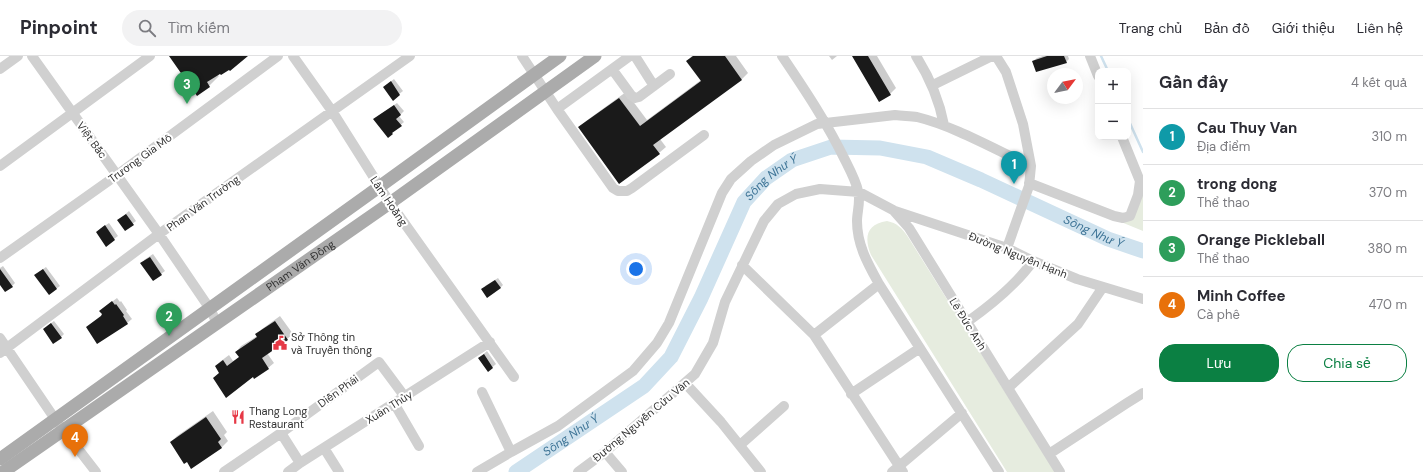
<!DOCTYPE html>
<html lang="vi">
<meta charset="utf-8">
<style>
:root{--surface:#fff;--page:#f2f2f3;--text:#2b2b33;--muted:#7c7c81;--line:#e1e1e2;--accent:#0b8043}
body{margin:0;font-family:"DM Sans",sans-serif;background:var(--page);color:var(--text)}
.controls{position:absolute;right:12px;top:12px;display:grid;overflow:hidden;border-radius:8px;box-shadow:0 4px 16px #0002}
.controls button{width:36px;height:36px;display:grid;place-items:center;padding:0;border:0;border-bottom:1px solid var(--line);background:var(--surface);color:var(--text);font:20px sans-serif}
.compass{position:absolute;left:1047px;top:12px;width:36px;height:36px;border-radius:50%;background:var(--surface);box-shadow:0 4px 16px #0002;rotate:58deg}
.you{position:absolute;left:636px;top:213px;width:14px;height:14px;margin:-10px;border:3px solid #fff;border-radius:50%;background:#1a73e8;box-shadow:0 0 0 6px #1a73e833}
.badge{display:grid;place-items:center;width:26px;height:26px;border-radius:50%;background:var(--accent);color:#fff;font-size:13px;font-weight:700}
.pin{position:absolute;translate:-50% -33px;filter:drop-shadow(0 1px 2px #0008)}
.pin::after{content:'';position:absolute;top:21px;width:14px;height:12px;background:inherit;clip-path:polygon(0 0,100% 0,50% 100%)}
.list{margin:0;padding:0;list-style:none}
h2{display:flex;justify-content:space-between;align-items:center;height:52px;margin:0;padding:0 16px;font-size:17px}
h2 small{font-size:13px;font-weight:400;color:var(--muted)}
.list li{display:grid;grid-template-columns:26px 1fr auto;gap:12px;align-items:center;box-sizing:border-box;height:56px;padding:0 16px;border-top:1px solid var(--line)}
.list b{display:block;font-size:15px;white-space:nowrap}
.list p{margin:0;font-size:13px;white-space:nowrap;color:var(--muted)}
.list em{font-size:13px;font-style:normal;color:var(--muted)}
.actions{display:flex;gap:8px;padding:12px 16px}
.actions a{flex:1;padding:9px 0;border:1px solid var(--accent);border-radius:16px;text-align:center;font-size:14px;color:var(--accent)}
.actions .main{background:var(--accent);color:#fff}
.icon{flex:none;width:22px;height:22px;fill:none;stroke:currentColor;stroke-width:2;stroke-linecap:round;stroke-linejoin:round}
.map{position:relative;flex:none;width:1143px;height:416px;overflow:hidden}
header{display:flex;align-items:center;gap:24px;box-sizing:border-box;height:56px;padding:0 20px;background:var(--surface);border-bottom:1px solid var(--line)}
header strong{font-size:19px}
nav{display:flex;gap:22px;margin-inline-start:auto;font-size:14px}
.search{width:280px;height:36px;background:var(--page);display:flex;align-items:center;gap:10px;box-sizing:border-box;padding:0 14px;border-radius:22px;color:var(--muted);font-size:15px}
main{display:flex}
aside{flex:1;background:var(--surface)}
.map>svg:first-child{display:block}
</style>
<header>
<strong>Pinpoint</strong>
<div class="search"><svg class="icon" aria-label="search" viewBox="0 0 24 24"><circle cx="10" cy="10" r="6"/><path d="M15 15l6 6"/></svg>Tìm kiếm</div>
<nav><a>Trang chủ</a><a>Bản đồ</a><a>Giới thiệu</a><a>Liên hệ</a></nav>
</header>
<main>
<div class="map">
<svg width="1143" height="416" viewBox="0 0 1143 416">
<rect width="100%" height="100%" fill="#fff"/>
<path fill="#e6ecdf" d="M1143 135V175L1121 166Z
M887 165C897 167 902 172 908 181L1055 416H1007L871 199C864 182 866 168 887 165Z"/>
<path fill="#0003" d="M171 0H247L217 18 219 20 209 30 197 38Z
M692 0H736L748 17 742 23 660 83 666 91 659 97 579 71 586 65 626 36 647 64 701 24 687 5Z
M829 0H837L832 4Z
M853 0H877L896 32 890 38Z
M1043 0H1068L1069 3 1066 6 1033 5 1037 2Z
M394 23 403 35 393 43 384 31Z
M397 47 404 55 399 60 404 66 388 80 378 60Z
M129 155 136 165 126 173 119 164Z
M109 167 118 180 106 189 100 173Z
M153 198 165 215 153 224 144 204Z
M3 210 15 227 12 230 0 228V212Z
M46 211 60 230 56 233 39 216Z
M498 222 503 229 500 232 485 230Z
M117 242 120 246 121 245 127 254 126 255 132 263 127 267 115 276 87 271 103 258 105 251Z
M280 260 293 278 287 283 267 297 274 307 268 312 254 322 253 320 214 322 220 316 216 310 221 305 229 299 233 305 240 301 236 296 241 290 257 280V279L262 273Z
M54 265 64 278 61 281 47 270Z
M487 295 496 308 488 315 479 302Z
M213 355 227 376 224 379 228 385 221 392 187 405 171 386 177 380Z"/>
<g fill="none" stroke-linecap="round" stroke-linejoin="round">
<path stroke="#cfe2ee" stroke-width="2.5" d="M1101 0 1108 15
M1128 63 1143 96"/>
<path stroke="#cfe2ee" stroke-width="15" id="s1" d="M516 416 644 330 671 301 701 242 744 146 766 122 792 104 831 91 880 92 927 101 981 124 1108 183 1143 195"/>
</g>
<path fill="#1a1a1a" d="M169 0H248L230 15 229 14 221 19 220 18 207 26 210 31 197 40Z
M693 0H725L742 24 653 89 660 98 619 128 578 71 619 42 640 70 701 25 686 5Z
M852 0H868L891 39 879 46Z
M1047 0H1064L1067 7 1036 16 1032 5Z
M391 25 400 39 393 45 383 31Z
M394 49 401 59 396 63 402 70 392 77 393 78 388 82 373 63Z
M126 158 134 169 125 175 117 164Z
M105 169 115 184 106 191 96 176Z
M150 201 162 219 153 225 140 207Z
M0 213 13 231 5 236 0 229Z
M43 213 57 233 49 239 34 219Z
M495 224 501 232 487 242 481 233Z
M112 245 115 249 116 248 124 259 123 260 128 268 97 288 86 271 101 260 102 258 99 255Z
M275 265 288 284 262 302 269 313 254 323 253 321 226 342 213 322 219 317 215 310 223 304 227 310 239 301 235 296 257 281 255 278Z
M51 267 62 282 53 288 43 273Z
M484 298 493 312 488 316 478 302Z
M206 361 221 383 218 386 222 392 191 413 187 406 184 408 170 386Z"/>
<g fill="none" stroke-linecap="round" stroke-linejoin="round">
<path stroke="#d0d0d0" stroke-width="10" d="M32 0 159 178 210 253 217 267
M293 0 332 55 390 147 514 321
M522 0 557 53 613 132 618 135H627L632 132 704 79
M635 0 654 30
M782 0C805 34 827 67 845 104 850 114 856 125 858 135 861 144 857 156 857 165 857 189 868 208 879 228L999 416
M916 0C930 22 939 43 944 69
M996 0 1006 16 1023 68 1031 110 1029 130 1007 192
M1090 0 1098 20
M0 13 18 0
M612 13 631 39 635 42 639 41 670 18
M933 29 992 0
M557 53 630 0
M0 110 150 0
M1029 127 1114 160 1123 162 1130 160 1138 139 1140 125 1122 81
M895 155 1007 192 1033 205 1077 223 1143 243
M0 202 117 119 278 0
M742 209 814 279 903 416
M967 266C991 249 1016 229 1033 205
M814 279 879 228
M0 282 55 363 96 416
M0 297 159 178 410 0
M685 327 721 366 761 416
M1008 332 1078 268 1103 231
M482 336 511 396
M851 338 920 292
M394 347 419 390
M281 377 300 407
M740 389 784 350
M324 392 339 416
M605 396 622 416
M1049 398 1127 347 1143 337
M224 416 281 377 379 306 405 341
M288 416 300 407 490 286
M477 416 511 396 558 370 633 315 657 287 669 267 722 137 731 123 751 105 774 89 817 68 895 59C903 60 910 60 917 61 954 70 996 94 1031 110
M578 416 605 396 695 318 713 287 725 246 749 196 764 165 778 148 796 138 820 133 859 136 893 154 909 172 1060 416
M892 416 962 357"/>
<g stroke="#ababab" stroke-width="13">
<path d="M0 403 379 131 560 0"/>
<path id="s2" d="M3 416 390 147 595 0"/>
</g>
</g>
<defs>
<symbol id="civic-bare" viewBox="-9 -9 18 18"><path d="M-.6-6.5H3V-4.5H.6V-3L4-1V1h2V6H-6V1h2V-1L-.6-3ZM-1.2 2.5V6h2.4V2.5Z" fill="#e63946" stroke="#fff" stroke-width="2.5" paint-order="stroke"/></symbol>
<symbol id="restaurant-bare" viewBox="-9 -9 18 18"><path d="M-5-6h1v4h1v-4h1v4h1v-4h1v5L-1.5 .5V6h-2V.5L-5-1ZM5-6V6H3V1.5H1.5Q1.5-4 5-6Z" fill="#e63946" stroke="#fff" stroke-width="2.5" paint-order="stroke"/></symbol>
</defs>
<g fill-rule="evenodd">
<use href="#civic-bare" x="270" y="277" width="20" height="20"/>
<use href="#restaurant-bare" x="228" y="351" width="20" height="20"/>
</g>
<g text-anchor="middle" stroke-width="4" stroke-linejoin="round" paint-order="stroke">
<g font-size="11" fill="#333" stroke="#fff">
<text transform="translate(92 84) rotate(54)" y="4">Việt Bắc</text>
<text transform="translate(140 102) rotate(-36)" y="4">Trương Gia Mô</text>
<text transform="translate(389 145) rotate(56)" y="4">Lâm Hoằng</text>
<text transform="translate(203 147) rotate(-36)" y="4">Phan Văn Trường</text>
<text transform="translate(1018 199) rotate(22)" y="4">Đường Nguyễn Hạnh</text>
<text dy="4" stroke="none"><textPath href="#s2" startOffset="362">Phạm Văn Đồng</textPath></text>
<text transform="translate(968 268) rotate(58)" y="4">Lê Đức Anh</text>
<text transform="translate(338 335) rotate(-36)" y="4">Diễn Phái</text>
<text transform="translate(389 351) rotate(-32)" y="4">Xuân Thủy</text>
<text transform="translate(641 364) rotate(-40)" y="4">Đường Nguyễn Cửu Vân</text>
</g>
<g font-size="11" fill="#333" stroke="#fff" text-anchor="start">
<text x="291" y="285">Sở Thông tin<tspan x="291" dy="13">và Truyền thông</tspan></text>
<text x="249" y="359">Thang Long<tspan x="249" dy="13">Restaurant</tspan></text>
</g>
<g font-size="12" font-style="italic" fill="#3f7597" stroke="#fff">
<text dy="4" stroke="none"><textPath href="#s1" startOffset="402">Sông Như Ý</textPath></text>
<text dy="4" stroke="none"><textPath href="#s1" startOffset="750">Sông Như Ý</textPath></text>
<text dy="4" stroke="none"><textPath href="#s1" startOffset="66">Sông Như Ý</textPath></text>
</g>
</g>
</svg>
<div class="controls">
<button>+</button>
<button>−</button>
</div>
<svg class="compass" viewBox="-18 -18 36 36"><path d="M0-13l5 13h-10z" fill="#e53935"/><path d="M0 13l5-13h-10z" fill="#7c7c81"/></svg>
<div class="you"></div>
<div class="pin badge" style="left:1014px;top:128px;background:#0f9aa8">1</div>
<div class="pin badge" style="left:169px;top:280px;background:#2e9e5b">2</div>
<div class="pin badge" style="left:187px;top:48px;background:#2e9e5b">3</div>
<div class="pin badge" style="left:75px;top:401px;background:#e8710a">4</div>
</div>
<aside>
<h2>Gần đây<small>4 kết quả</small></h2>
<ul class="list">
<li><span class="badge" style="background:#0f9aa8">1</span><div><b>Cau Thuy Van</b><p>Địa điểm</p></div><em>310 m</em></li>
<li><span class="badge" style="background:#2e9e5b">2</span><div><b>trong dong</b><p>Thể thao</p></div><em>370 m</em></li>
<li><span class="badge" style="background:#2e9e5b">3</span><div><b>Orange Pickleball</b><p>Thể thao</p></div><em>380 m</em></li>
<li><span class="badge" style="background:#e8710a">4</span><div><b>Minh Coffee</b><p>Cà phê</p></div><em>470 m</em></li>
</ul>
<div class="actions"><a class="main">Lưu</a><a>Chia sẻ</a></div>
</aside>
</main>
